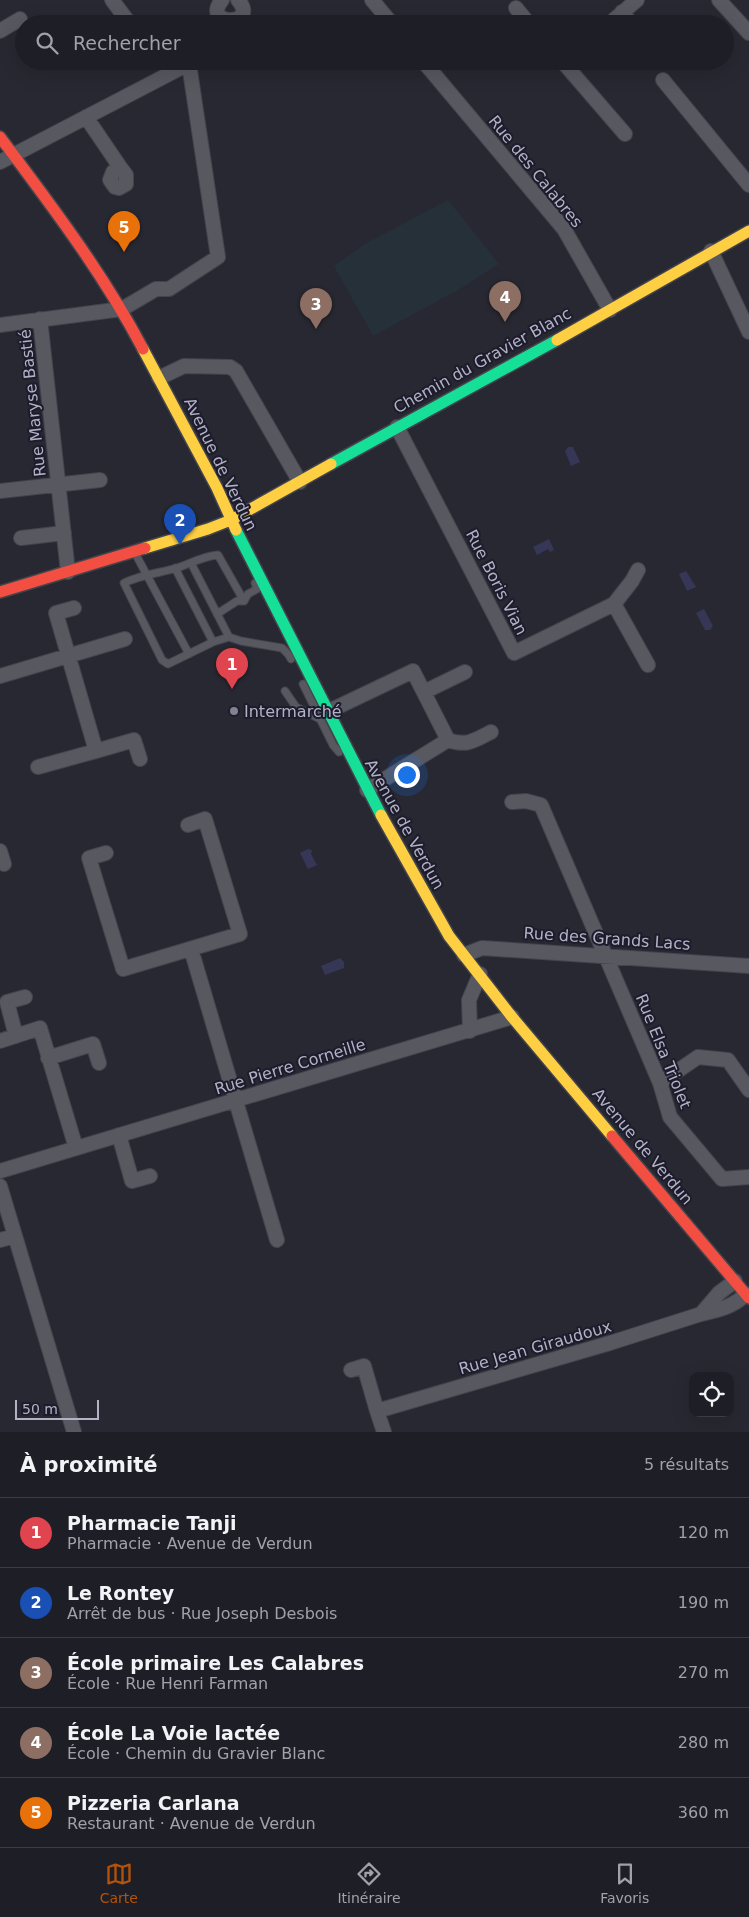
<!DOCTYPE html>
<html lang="fr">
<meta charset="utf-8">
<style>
:root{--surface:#1e1e26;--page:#26272e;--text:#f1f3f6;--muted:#a1a2a7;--line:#3c3c43;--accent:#b45309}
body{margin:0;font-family:"DejaVu Sans",sans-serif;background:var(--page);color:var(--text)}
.controls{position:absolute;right:15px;bottom:15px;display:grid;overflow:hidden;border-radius:10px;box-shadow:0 5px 20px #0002}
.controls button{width:45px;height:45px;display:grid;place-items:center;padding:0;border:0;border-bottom:1px solid var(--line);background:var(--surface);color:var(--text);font:25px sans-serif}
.scale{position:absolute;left:15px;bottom:12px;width:84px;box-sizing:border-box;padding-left:5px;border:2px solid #b2b2c4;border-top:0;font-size:14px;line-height:18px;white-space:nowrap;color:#b2b2c4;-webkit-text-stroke:4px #1c1c2d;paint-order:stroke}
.you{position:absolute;left:406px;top:774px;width:18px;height:18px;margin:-12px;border:4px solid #fff;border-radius:50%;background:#1a73e8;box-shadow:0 0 0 8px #1a73e833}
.badge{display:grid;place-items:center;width:32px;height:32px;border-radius:50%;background:var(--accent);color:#fff;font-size:16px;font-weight:700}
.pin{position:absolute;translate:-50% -41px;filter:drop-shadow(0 1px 2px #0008)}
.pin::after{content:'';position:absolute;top:26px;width:18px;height:15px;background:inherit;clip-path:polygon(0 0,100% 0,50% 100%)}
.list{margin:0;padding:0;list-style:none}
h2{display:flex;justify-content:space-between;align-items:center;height:65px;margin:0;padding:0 20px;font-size:21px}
h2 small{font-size:16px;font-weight:400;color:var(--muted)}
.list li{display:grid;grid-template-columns:32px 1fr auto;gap:15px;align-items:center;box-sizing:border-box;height:70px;padding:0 20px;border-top:1px solid var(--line)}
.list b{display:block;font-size:19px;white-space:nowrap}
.list p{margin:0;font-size:16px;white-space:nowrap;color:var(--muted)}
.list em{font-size:16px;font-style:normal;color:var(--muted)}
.icon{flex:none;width:28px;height:28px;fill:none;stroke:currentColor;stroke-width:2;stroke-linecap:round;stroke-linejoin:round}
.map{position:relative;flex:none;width:749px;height:1432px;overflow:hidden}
.search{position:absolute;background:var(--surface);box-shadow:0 5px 20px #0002;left:15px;right:15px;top:15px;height:55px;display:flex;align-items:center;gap:12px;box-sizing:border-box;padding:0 18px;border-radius:28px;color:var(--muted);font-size:19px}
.sheet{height:415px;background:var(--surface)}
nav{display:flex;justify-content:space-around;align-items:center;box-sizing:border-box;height:70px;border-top:1px solid var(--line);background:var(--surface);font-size:14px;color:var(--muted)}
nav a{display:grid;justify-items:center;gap:2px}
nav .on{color:var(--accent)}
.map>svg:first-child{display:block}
</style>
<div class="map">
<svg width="749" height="1432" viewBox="0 0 749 1432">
<rect width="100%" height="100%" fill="#282832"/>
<path fill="#263039" d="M448 200 499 264 458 290 373 336 334 266 365 244Z"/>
<path fill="#363657" d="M568 447H573L580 462 571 466 565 451Z
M549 539 554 550 550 552 548 549 537 555 533 547Z
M686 571 696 587 687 591 679 574Z
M704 609 713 626 710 630H705L696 613Z
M308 849 312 850 311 854 317 865 308 869 300 853Z
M340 958 344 962V968L325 975 321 966Z"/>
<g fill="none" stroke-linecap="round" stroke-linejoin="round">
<defs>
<path id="lane" d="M135 553 189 654
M191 563 229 637 241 641 282 648 288 654 291 659
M175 568 213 642
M244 601 248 594 257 589 255 583
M217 614 237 601H244
M229 637 213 642 168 664 162 660 124 583C140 575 159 573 177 568 191 563 204 556 218 555L244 601
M303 684 333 745 339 752
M285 691 296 707 320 719"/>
<path id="street" d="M112 0 130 24
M222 0C200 27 261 26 238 0
M372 0 392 24
M719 0 749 33
M516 8 529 24
M622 12 632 24
M609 24 637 0
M0 31 20 19
M423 61 564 229 610 310
M562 61 625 134
M663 80 749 185
M86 117 120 167 126 175V184L119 188 115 187 110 180 113 172 120 167
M0 162 194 61
M711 251 749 332
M40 319 68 572
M0 325 122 309 156 289H169L218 257 189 64
M159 378 184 366 230 367 236 371 300 482
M397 427 514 653 614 604 648 665
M0 491 100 480
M21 538 64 533
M614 604 632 581 638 570
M0 676 125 639
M424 692 465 672
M327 712 413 671 448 740 367 790
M448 740C467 747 475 740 491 732
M96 751 134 740 140 759
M38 767 96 751 56 613 74 608
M512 802 526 801 541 805 660 1083 670 1117 722 1179 749 1177
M0 851 4 864
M106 853 89 858 123 969 240 934 205 819 188 825
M191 949 277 1240
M464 955 482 948 749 966
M470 1031 469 1000 480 974
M16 1036 7 1002 25 997
M0 1041 40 1028 76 1148
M48 1058 93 1044 99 1063
M660 1083 698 1057 728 1060 749 1090
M119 1135 132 1181 150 1176
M0 1171 512 1017
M0 1186 74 1432
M0 1240 15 1236
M701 1314C719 1310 733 1307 746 1294
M351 1370 364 1366 377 1411 610 1343 701 1314 719 1293 735 1281
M377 1411 384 1432"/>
<path id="fast" d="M331 464 557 340
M236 530 381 815"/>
<path id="slow" d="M557 340 749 231
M143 349 217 488 236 530
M145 548 208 529 231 520 331 464
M381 815 449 936 512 1017 612 1136"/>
<path id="jam" d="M0 137C51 205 103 273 143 349
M0 592 145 548
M612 1136 749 1298"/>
</defs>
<use href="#lane" stroke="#44444c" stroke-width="9"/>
<use href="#street" stroke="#44444c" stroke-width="16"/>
<use href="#fast" stroke="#44444c" stroke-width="14"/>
<use href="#slow" stroke="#44444c" stroke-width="14"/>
<use href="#jam" stroke="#44444c" stroke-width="14"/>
<use href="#lane" stroke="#585861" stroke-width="7"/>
<use href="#street" stroke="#585861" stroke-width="14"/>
<use href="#fast" stroke="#16e098" stroke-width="11"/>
<use href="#slow" stroke="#ffcf43" stroke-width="11"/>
<use href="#jam" stroke="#f24e42" stroke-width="11"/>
</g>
<circle fill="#828291" stroke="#1c1c2d" stroke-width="2" cx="234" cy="711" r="5"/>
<g text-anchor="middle" stroke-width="4" stroke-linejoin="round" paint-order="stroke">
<g font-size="16" fill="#b2b2c4" stroke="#1c1c2d">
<text transform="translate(536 171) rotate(51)" y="6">Rue des Calabres</text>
<text transform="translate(482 360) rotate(-29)" y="6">Chemin du Gravier Blanc</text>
<text transform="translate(32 403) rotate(-96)" y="6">Rue Maryse Bastié</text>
<text transform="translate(221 464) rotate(64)" y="6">Avenue de Verdun</text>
<text transform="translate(497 582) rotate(63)" y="6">Rue Boris Vian</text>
<text transform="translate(405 824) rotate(61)" y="6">Avenue de Verdun</text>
<text transform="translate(607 938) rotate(4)" y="6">Rue des Grands Lacs</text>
<text transform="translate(664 1051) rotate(68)" y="6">Rue Elsa Triolet</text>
<text transform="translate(290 1066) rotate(-17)" y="6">Rue Pierre Corneille</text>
<text transform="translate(643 1146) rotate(50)" y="6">Avenue de Verdun</text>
<text transform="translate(535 1347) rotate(-16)" y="6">Rue Jean Giraudoux</text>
</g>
<g font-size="16" fill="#b2b2c4" stroke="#1c1c2d" text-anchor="start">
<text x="244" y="717">Intermarché</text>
</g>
</g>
</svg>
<div class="controls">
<button><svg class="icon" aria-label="locate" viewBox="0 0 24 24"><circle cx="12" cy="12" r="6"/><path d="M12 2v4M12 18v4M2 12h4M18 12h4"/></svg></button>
</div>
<div class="scale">50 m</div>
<div class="you"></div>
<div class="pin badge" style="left:232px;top:689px;background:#e0444e">1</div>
<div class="pin badge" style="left:180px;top:545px;background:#1a4fb4">2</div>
<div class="pin badge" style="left:316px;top:329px;background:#8d6e63">3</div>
<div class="pin badge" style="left:505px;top:322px;background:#8d6e63">4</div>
<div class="pin badge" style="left:124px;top:252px;background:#e8710a">5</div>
<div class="search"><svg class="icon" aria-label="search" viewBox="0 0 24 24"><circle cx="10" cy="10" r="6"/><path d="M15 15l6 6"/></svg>Rechercher</div>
</div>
<section class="sheet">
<h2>À proximité<small>5 résultats</small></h2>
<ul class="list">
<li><span class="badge" style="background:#e0444e">1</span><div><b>Pharmacie Tanji</b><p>Pharmacie · Avenue de Verdun</p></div><em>120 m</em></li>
<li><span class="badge" style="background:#1a4fb4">2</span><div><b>Le Rontey</b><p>Arrêt de bus · Rue Joseph Desbois</p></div><em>190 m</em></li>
<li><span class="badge" style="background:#8d6e63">3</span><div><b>École primaire Les Calabres</b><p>École · Rue Henri Farman</p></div><em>270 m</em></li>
<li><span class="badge" style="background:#8d6e63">4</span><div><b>École La Voie lactée</b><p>École · Chemin du Gravier Blanc</p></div><em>280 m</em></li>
<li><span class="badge" style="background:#e8710a">5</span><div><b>Pizzeria Carlana</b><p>Restaurant · Avenue de Verdun</p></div><em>360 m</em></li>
</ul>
</section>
<nav>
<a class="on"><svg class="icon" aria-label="map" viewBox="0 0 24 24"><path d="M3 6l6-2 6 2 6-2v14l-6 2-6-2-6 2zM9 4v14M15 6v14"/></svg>Carte</a>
<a><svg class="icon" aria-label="directions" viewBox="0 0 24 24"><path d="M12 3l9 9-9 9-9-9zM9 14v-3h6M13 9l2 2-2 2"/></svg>Itinéraire</a>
<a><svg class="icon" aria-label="saved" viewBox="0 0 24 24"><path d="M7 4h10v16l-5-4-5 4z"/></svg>Favoris</a>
</nav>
